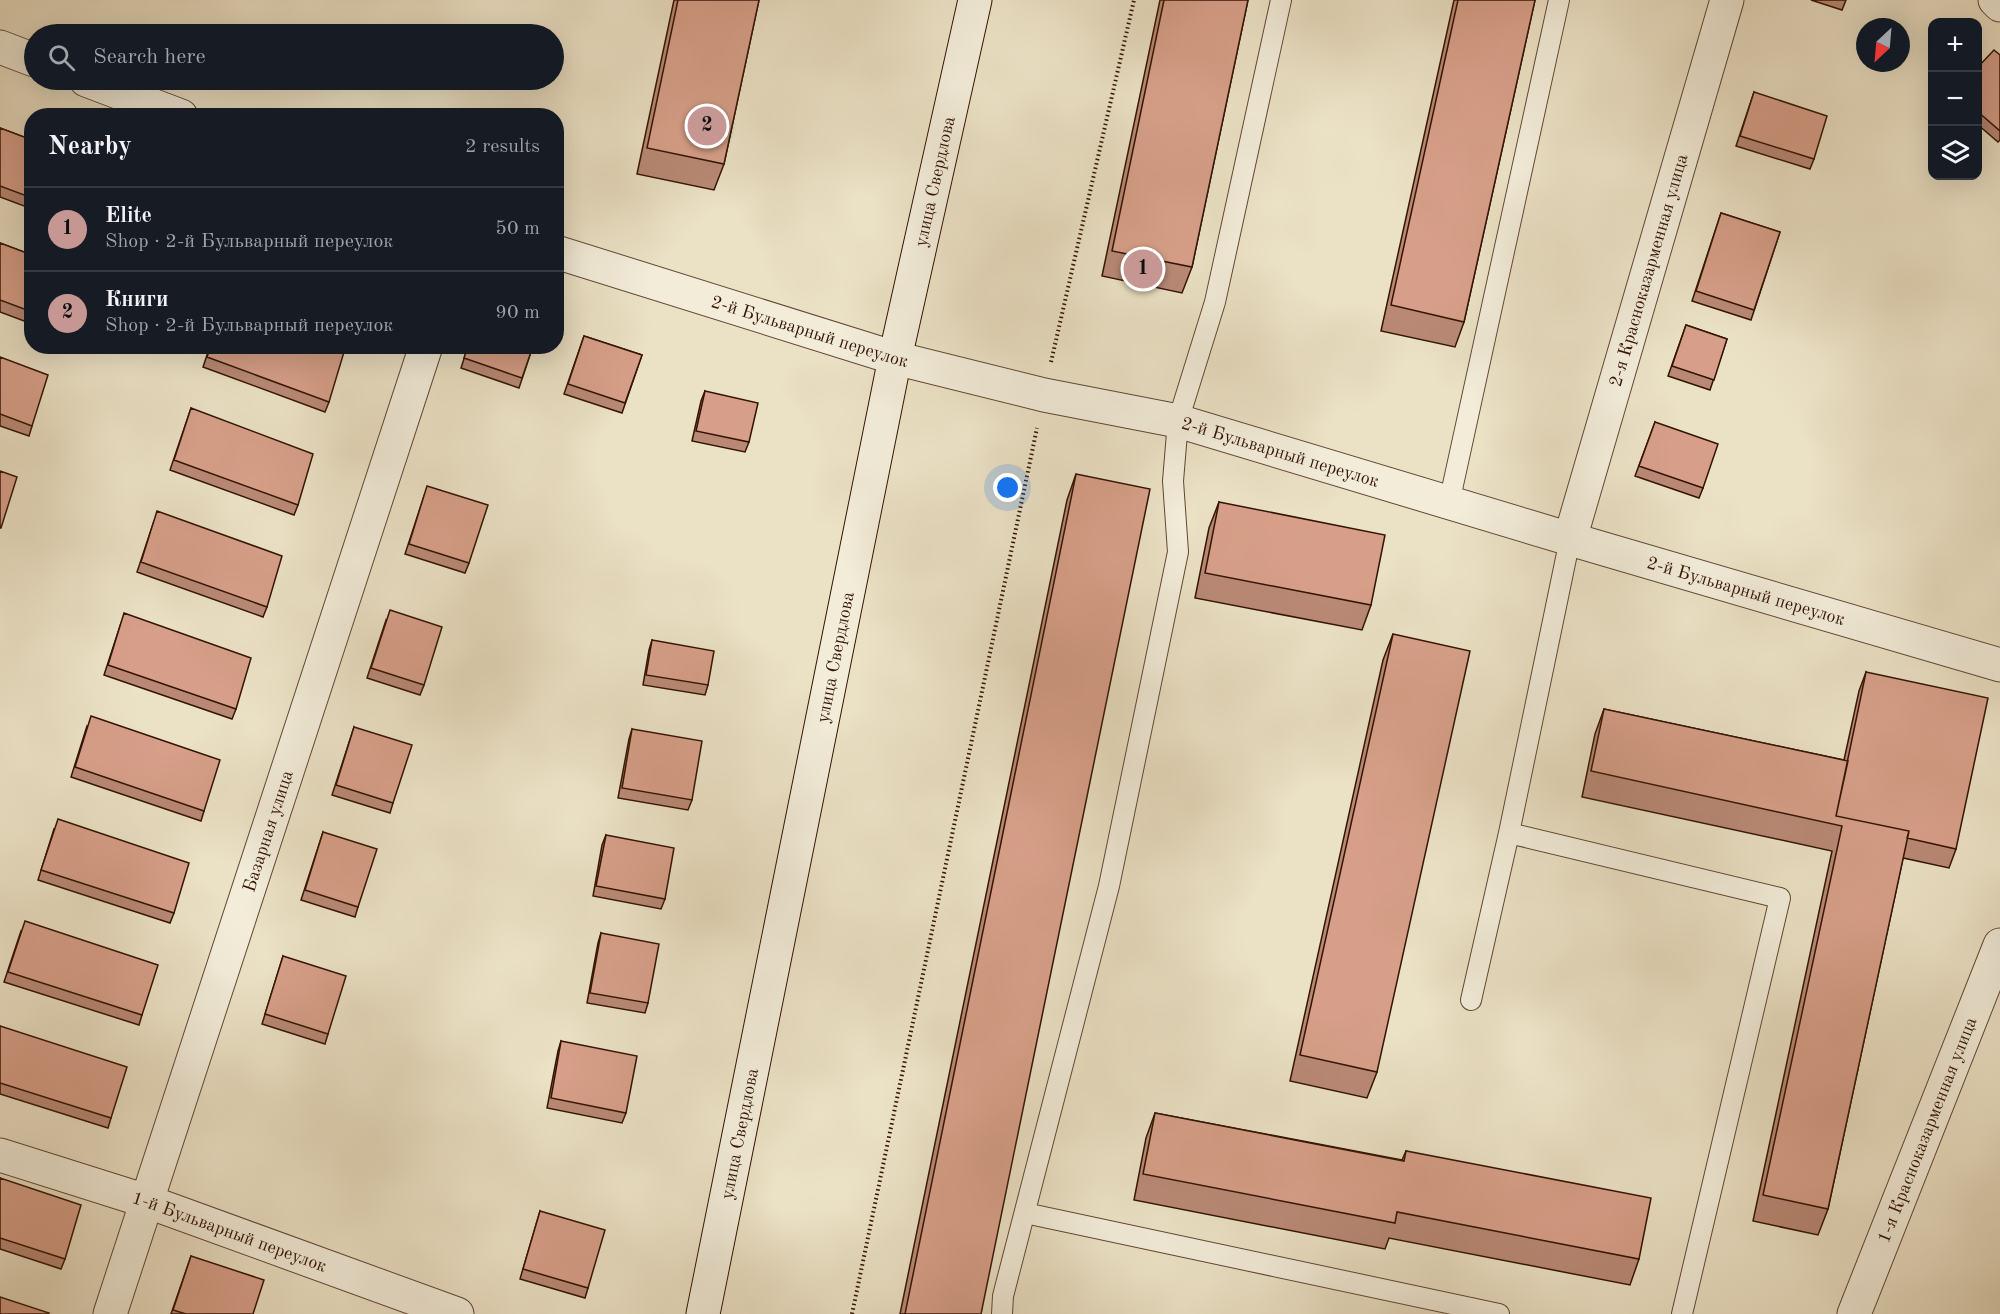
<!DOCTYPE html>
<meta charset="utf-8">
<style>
:root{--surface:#171b24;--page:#242831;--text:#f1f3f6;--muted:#9ea1a6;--line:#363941;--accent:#c59692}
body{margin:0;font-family:"Old Standard TT",serif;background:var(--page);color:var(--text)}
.controls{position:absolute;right:18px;top:18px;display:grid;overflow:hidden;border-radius:12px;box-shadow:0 6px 24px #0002}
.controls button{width:54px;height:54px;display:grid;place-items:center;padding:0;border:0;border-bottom:2px solid var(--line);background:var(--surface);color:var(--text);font:30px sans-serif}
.compass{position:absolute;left:1856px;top:18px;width:54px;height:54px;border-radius:50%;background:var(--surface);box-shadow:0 6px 24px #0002;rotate:206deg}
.you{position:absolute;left:1008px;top:488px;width:21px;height:21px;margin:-15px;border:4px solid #fff;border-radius:50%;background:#1a73e8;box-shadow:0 0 0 9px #1a73e833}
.badge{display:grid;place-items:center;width:39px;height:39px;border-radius:50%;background:var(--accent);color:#111;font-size:20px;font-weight:700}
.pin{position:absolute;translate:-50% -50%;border:3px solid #fff;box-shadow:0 2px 6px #0006}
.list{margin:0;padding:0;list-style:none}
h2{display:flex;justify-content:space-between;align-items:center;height:78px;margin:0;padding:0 24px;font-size:26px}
h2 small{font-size:20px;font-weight:400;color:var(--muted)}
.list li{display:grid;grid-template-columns:39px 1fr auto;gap:18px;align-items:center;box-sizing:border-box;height:84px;padding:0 24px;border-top:2px solid var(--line)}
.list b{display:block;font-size:22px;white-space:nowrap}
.list p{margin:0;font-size:20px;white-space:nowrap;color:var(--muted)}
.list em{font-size:20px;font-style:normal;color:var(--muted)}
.icon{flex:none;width:33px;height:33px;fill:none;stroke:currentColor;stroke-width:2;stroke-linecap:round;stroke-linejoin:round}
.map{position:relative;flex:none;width:2000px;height:1314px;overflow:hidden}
.search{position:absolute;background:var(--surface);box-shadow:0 6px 24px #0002;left:24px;top:24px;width:540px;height:66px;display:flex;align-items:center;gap:15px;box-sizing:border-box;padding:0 21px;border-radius:33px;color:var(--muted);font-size:22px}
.panel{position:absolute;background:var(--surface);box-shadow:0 6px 24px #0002;left:24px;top:108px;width:540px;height:246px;border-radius:24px}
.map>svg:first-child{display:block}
</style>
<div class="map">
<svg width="2000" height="1314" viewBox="0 0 2000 1314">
<rect width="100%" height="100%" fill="#ebe1c5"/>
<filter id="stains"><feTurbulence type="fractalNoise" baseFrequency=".00333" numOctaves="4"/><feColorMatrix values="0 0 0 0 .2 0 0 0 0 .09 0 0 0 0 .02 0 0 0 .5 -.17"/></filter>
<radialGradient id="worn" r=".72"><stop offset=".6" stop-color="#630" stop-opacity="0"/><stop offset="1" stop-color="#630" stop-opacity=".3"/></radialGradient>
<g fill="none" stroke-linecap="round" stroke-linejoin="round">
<defs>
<path id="lane" d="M1449 503 1559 0
M1570 539 1509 833 1780 898 1682 1314
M1471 1000 1509 833
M1025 1213 1499 1314
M1002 1314 1003 1296 1109 886 1178 552 1173 481 1178 421 1215 302 1281 0"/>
<g id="street">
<path d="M1995 0 2000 5"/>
<path d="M0 47 34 60"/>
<path d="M86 80 181 116"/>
<path id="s1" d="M556 252 895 358 1044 395 1178 421 1570 539 2000 665"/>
<path id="s2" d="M1570 539 1727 0"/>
<path id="s3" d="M0 1155 146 1201 457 1314"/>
<path id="s4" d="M110 1314 426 346"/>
<path id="s5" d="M1854 1314 2000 945"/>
</g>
<g id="secondary">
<path id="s6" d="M703 1314 895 358 975 0"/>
</g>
</defs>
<use href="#lane" stroke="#614734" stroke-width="22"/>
<use href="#street" stroke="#614734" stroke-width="35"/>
<use href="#secondary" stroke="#331403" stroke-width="35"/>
<path stroke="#331403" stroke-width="4" stroke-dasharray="1.5 3" stroke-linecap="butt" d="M1051 362 1134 0
M852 1314 1037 428"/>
<use href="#lane" stroke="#f2ecd9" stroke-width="20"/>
<use href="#street" stroke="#f2ecd9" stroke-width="33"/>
<use href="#secondary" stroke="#f2ecd9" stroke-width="33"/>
</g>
<path fill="#b98976" stroke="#331403" stroke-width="1.5" d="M674 0H759L724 164 714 190 637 174Z
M1160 0H1248L1192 267 1182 293 1102 276Z
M1454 0H1535L1464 322 1455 347 1381 331Z
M1811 0H1846L1842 10Z
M2000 55V140L1998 142 1977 124V68Z
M1754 92 1814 159 1810 169 1736 146Z
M0 128 32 140V209L0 197Z
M1721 213 1780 232 1751 320 1692 301Z
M0 243 32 255V324L0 312Z
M1686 325 1727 339 1710 390 1668 376Z
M584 336 642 355 622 413 564 394Z
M210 346 329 402 325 412 203 367Z
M468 346H533L519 388 461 368Z
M0 357 32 426 29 436 0 426Z
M705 391 749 442 745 452 692 441 701 401Z
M191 408 298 505 294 515 170 470Z
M1655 422 1703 488 1699 498 1635 476Z
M1076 474 981 1314H900L1067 500Z
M424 496 469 563 465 573 405 554Z
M1219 502 1371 605 1362 630 1195 598 1209 528Z
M154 521 267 607 263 617 137 572Z
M386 620 424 685 420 695 367 678Z
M121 623 236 709 232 719 104 675Z
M1393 634 1377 1072 1367 1098 1290 1081 1383 660Z
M652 640 708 685 705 695 643 685 649 650Z
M1866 672 1956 849 1949 868 1903 858 1828 1209 1818 1235 1753 1221 1832 851 1582 797 1595 734 1604 709 1844 760 1859 691Z
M87 726 204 811 201 821 71 777Z
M354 727 393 803 390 813 332 795Z
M632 729 692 800 688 810 618 798 629 739Z
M54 829 174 913 170 923 38 880Z
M323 832 358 907 355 917 301 900Z
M606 835 665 899 661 909 593 896 602 845Z
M21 931 142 1015 139 1025 4 982Z
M601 933 648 1003 645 1013 587 1003 598 943Z
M283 956 328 1034 325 1044 262 1024Z
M0 1026 111 1118 108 1128 0 1094Z
M561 1041 626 1113 622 1123 547 1108 558 1051Z
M1155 1113 1402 1160 1406 1151 1639 1259 1630 1285 1389 1238 1385 1249 1134 1200 1146 1138Z
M0 1178 65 1259 61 1269 0 1249Z
M540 1211 588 1288 585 1298 520 1279Z
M191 1256 253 1314H171Z"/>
<path fill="#d79f89" stroke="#331403" stroke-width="1.5" d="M678 0H759L724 164 647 148Z
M1164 0H1248L1192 267 1112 251Z
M1458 0H1535L1464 322 1391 305Z
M1994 50 2000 55V131L1977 111V68Z
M1754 92 1827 116 1814 159 1740 136Z
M0 128 32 140V198L0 186Z
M1721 213 1780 232 1754 310 1696 291Z
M0 243 32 255V312L0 300Z
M1686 325 1727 339 1714 380 1672 366Z
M584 336 642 355 625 403 568 384Z
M211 346H331L344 352 329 402 207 357Z
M468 346H533L522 378 464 358Z
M0 357 48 375 32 426 0 414Z
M705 391 758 403 749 442 696 431Z
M191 408 313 454 298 505 174 460Z
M1655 422 1718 444 1703 488 1639 466Z
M0 471 17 477 1 528H0Z
M1076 474 1150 489 981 1314H905Z
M427 486 488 505 469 563 409 544Z
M1219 502 1385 535 1371 605 1205 573Z
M157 511 282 556 267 607 141 562Z
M390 610 442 627 424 685 371 668Z
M124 613 251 658 236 709 108 665Z
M1393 634 1470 651 1377 1072 1300 1055Z
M652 640 714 651 708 685 646 675Z
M1866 672 1988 698 1956 849 1907 838 1909 831 1836 816Z
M1604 709 1848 761 1836 816 1909 831 1828 1209 1763 1195 1842 826 1591 771Z
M91 716 220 760 204 811 75 767Z
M354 727 412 745 393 803 336 785Z
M632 729 702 741 692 800 622 788Z
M58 819 189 863 174 913 41 870Z
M323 832 377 849 358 907 305 890Z
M606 835 674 848 665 899 596 886Z
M25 921 158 965 142 1015 8 972Z
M601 933 659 944 648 1003 590 993Z
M283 956 346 976 328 1034 265 1014Z
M0 1026 127 1067 111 1118 0 1083Z
M561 1041 637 1056 626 1113 551 1098Z
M1155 1113 1404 1161 1406 1151 1651 1198 1639 1259 1397 1212 1395 1223 1143 1174Z
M0 1178 81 1205 65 1259 0 1238Z
M540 1211 605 1230 588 1288 523 1269Z
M191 1256 264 1280 253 1314H186L173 1310Z
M0 1297 49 1313 48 1314H0Z"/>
<g text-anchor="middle" stroke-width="5" stroke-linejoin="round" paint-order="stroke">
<g font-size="18" fill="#331403" stroke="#f2ecd9">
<text dy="6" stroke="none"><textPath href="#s6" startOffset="1156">улица Свердлова</textPath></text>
<text dy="6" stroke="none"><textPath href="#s2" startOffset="280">2-я Красноказарменная улица</textPath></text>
<text dy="6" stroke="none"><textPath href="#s1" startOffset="266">2-й Бульварный переулок</textPath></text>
<text dy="6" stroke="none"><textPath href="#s1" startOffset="752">2-й Бульварный переулок</textPath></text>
<text dy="6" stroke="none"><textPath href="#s1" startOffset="1238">2-й Бульварный переулок</textPath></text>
<text dy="6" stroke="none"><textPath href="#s6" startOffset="670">улица Свердлова</textPath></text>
<text dy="6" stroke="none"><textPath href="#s4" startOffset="508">Базарная улица</textPath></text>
<text dy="6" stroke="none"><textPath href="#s5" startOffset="198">1-я Красноказарменная улица</textPath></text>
<text dy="6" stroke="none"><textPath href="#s6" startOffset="184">улица Свердлова</textPath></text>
<text dy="6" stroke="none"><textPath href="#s3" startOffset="242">1-й Бульварный переулок</textPath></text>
</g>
</g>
<rect width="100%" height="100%" filter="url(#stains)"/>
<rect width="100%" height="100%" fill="url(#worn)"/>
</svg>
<div class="controls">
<button>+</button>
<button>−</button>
<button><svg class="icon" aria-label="layers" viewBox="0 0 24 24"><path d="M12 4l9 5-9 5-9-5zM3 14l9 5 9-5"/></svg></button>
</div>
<svg class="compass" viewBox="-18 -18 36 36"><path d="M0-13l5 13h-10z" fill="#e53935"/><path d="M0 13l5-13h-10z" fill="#9ea1a6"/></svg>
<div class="you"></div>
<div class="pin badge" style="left:1143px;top:269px">1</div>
<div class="pin badge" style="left:707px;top:126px">2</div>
<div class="search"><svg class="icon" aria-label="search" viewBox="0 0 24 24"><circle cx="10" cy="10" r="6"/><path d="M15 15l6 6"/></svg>Search here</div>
<section class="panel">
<h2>Nearby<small>2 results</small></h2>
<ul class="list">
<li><span class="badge">1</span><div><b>Elite</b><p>Shop · 2-й Бульварный переулок</p></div><em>50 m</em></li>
<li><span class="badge">2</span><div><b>Книги</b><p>Shop · 2-й Бульварный переулок</p></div><em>90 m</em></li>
</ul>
</section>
</div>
